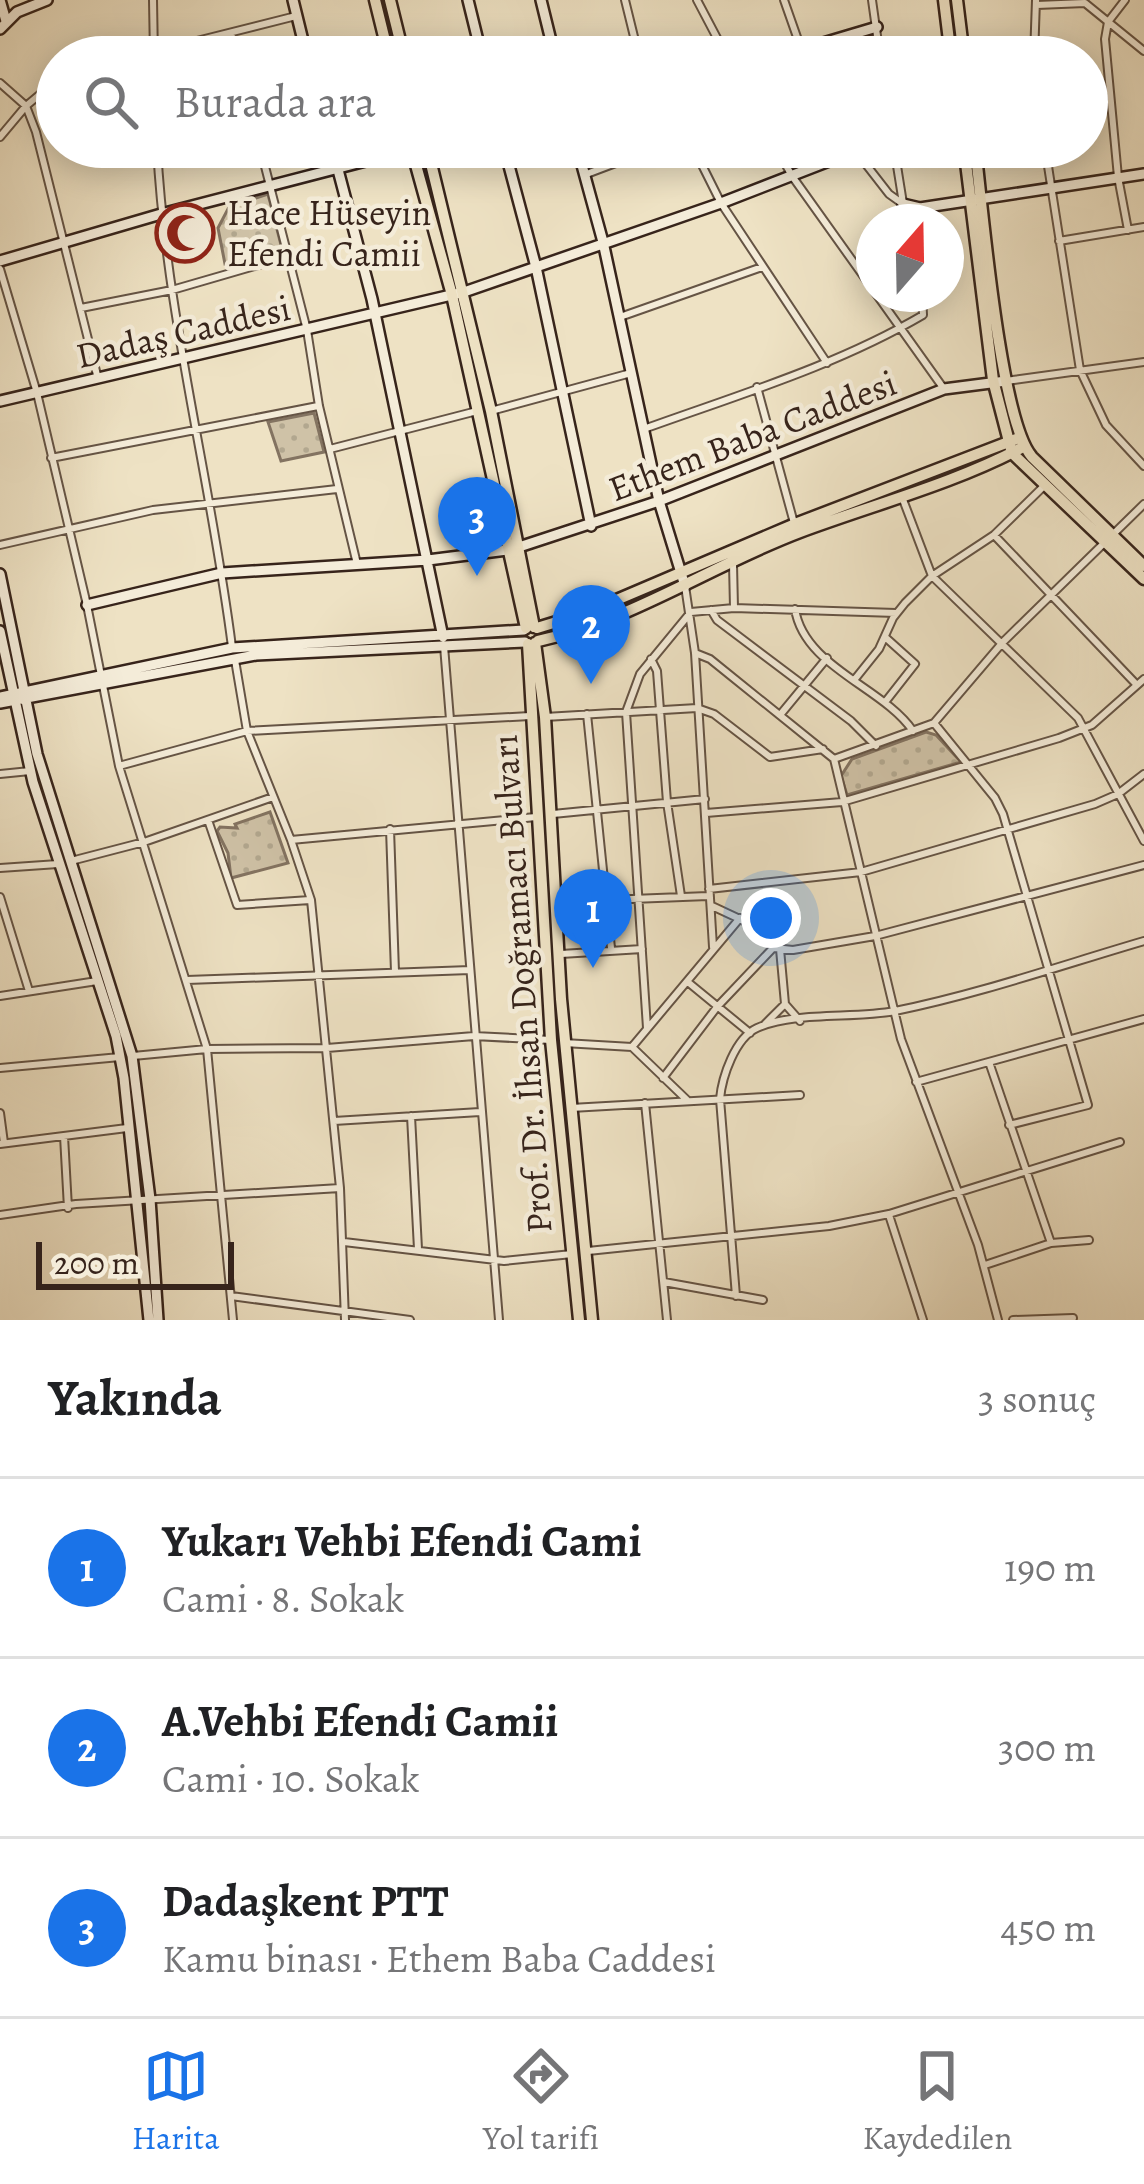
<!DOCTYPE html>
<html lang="tr">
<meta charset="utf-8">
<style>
:root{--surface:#fff;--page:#f2f2f2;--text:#202124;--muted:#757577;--line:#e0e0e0;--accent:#1a73e8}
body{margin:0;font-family:Alegreya,serif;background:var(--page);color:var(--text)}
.compass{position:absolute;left:856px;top:204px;width:108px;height:108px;border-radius:50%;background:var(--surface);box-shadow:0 6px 30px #0003;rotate:20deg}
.scale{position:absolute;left:36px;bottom:30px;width:198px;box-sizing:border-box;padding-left:12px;border:6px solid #37241b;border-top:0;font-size:33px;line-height:42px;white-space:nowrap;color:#37241b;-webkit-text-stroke:9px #f4ecd9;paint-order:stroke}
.you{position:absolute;left:771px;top:918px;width:42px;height:42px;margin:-30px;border:9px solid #fff;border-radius:50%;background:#1a73e8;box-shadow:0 0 0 18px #1a73e833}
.badge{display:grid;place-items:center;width:78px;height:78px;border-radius:50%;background:var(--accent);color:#fff;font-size:39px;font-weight:700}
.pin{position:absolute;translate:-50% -99px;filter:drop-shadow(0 3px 6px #0008)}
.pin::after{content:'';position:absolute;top:63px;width:42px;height:36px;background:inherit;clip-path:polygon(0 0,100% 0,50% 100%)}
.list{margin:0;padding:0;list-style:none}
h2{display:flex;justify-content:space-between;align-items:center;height:156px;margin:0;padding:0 48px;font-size:51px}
h2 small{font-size:39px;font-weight:400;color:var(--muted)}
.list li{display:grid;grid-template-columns:78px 1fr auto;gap:36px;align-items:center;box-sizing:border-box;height:180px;padding:0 48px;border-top:3px solid var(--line)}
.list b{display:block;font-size:45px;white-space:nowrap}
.list p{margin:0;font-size:39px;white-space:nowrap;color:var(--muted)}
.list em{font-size:39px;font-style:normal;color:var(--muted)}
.icon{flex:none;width:66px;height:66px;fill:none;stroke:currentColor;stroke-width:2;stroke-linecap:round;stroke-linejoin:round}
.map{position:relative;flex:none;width:1144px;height:1320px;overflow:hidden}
.search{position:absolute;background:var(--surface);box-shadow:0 6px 30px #0003;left:36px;right:36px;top:36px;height:132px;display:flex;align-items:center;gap:30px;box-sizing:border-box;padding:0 42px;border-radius:66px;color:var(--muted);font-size:45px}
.sheet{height:696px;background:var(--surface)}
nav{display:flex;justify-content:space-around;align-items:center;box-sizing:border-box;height:168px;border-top:3px solid var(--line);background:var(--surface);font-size:33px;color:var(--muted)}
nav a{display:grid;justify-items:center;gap:6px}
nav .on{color:var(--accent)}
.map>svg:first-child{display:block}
</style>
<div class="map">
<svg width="1144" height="1320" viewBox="0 0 1144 1320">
<defs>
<pattern id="grass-dots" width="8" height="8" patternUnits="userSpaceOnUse" patternTransform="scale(3)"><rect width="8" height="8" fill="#cfc2a7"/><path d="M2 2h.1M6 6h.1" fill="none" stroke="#b2a78f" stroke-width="1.8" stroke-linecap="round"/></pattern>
</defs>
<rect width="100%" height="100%" fill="#eee2c4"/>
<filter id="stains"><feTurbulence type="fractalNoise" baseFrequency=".00167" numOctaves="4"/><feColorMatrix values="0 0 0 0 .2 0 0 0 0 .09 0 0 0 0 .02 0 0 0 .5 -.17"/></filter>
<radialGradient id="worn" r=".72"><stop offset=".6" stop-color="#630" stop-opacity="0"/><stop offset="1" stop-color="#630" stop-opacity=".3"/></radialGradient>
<path fill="url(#grass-dots)" stroke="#837361" stroke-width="3" d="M268 194 283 253 225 264 218 228 229 207Z
M314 413 324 452 281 461 268 422Z
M926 732 936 735 961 762 847 795 841 776 852 759Z
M270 812 288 863 231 878 228 853 217 831 220 827 237 828 235 824Z"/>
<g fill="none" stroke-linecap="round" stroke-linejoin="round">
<defs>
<path id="street" d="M153 0 154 57
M625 0 639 57
M697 0 727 57
M784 0 804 57
M872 0 880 57
M1125 0 1108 22 1105 39 1118 177 1128 230
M1037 5 1085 3 1144 51
M231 33 237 57
M133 57 296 16
M1034 57 1036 0
M0 83 26 106 36 132 98 379
M0 137 26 106 57 80
M157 147C166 316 211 480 232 647
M260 147 307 330 319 406 357 564
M693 147 721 203 827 363
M776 147 792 176 944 389
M894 147 906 222
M1045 147 1080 370 1106 425 1144 466
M854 149 889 194 903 204
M584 175 658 147
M1059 241 1144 227
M0 269 37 393 87 605 119 766 207 1049 233 1320
M81 308 172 290 289 256
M620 317 762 267
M1006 381 1144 362
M757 387 794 523
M491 411 631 373
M644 429C738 395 836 366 923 315L922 294
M330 449 477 411
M51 458 318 406
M902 497 932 576 1078 718 1144 841
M994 535 1136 684
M0 545 153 510 337 489
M733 564 734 608
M685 586 695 653 713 947
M795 609C804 667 883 687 913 731
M711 610 717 620 851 721 876 746
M885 637 915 664 886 701
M444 646 499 1320
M695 653 710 659 834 759
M651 659 657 671 667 802 681 896
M235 660 247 731 291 840 311 900 340 1188 345 1320
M855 679 879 649 893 618 905 603 932 576 994 535 1045 485
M587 714 611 948
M780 715 827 658
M545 717 697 708 714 714 770 757 823 749
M934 723 995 798 1003 814 1088 1105 1009 1125
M834 759 901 1039 978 1245 998 1320
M834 759 934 723 1003 642 1144 504
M119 766 247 731 530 716
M0 774 30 771
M706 813 842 802 1059 738 1092 725 1144 679
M553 814 705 799
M208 820 237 905 310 900
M390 829 395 972
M291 840 536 817
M71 861 144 842 273 797
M0 868 58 864
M709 889 861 872 1095 804 1118 794 1144 774
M0 897 29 991
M556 902 708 896
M712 906 759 928 774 948 793 950 875 936 1144 865
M780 949 785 1004
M561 954 642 949
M187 980 470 970
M689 983 750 1033
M0 996 97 981
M765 1024 785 1004 800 1021
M647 1028 626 712 640 674 691 612 734 608 896 613
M564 1043 632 1047 740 918
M632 1047 688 1101
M133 1056 207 1049 327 1048 474 1036 551 1040
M989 1062 1051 1243
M0 1068 120 1057
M663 1078 717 1007 773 948
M916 1082 1144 1019
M645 1103 667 1320
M571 1108 800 1095
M0 1113 4 1143
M411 1116 418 1249
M334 1121 480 1112
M64 1136 68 1208
M0 1144 127 1128
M0 1215 76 1204 340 1188
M889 1215 923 1320
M344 1242 504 1261 572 1254
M588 1251 829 1226 889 1214 1120 1142
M985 1265 1051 1243 1089 1240
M664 1282 763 1300
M231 1296 410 1320
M736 1296 720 1099C722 1077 735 1038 757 1028 795 1011 854 1019 895 1011 979 994 1062 965 1144 941
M1013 1320 1073 1318"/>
<path id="secondary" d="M0 0 6 21
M293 0 307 57
M468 0 482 57
M541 0 555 57
M0 29 17 12 47 0
M776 57 877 27
M332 147 372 299 443 637
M504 147 536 267 591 526
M577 147 603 242 659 501 685 586
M903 204 920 208 1144 174
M0 261 161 214 412 149
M0 401 464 292 721 203 855 151
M519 547 659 501 944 389 1006 381
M0 574 37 754 132 1056 150 1199 158 1320
M87 605 222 573 428 560 507 550
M0 631 33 782 116 1036 124 1078 149 1320
M0 697 232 648 524 630
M0 703 256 655 525 642"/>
<path id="primary" d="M375 0 389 57
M390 0 404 57
M944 0 951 57
M957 0 964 57
M411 147 452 295 526 628
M427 147 491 411 534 627
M964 147 993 380 1012 453 1144 579
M975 147C982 205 1000 421 1032 457L1144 566
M537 628 586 613 795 524 1019 438
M538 641C631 621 712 565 800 532 875 504 953 484 1023 447
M535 643 545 717 561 999 592 1320
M528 644 551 1040 579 1320"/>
</defs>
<use href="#street" stroke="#655445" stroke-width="10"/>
<use href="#secondary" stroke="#37241b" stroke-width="14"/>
<use href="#primary" stroke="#37241b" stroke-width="15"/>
<use href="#street" stroke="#f4ecd9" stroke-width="6"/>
<use href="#secondary" stroke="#f4ecd9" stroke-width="9"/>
<use href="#primary" stroke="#eee2c4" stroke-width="10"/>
</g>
<defs>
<symbol id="mosque-ring" viewBox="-11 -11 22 22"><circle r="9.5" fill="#f4ecd9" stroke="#8f2418" stroke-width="1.5"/><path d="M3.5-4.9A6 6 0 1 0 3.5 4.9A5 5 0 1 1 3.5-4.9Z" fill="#8f2418"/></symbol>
</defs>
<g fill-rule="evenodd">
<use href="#mosque-ring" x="152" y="200" width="66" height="66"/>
</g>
<g text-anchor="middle" stroke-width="9" stroke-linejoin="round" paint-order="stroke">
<g font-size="36" fill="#37241b" stroke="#f4ecd9" text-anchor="start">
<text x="227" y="225">Hace Hüseyin<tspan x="227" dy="41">Efendi Camii</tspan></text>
</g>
<g font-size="36" fill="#37241b" stroke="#f4ecd9">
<text transform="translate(183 331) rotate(-13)" y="13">Dadaş Caddesi</text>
<text transform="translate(752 435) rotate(-21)" y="13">Ethem Baba Caddesi</text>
<text transform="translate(521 984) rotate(-94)" y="13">Prof. Dr. İhsan Doğramacı Bulvarı</text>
</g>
</g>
<rect width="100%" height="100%" filter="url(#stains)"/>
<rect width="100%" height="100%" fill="url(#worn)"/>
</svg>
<svg class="compass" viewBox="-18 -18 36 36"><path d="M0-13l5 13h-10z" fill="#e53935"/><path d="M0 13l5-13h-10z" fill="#757577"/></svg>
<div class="scale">200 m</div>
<div class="you"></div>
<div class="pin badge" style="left:593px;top:968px">1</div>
<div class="pin badge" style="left:591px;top:684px">2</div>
<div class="pin badge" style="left:477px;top:576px">3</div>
<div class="search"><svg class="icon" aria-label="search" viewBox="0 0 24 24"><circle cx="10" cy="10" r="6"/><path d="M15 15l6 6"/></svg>Burada ara</div>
</div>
<section class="sheet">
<h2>Yakında<small>3 sonuç</small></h2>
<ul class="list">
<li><span class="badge">1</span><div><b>Yukarı Vehbi Efendi Cami</b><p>Cami · 8. Sokak</p></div><em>190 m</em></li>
<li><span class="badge">2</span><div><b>A.Vehbi Efendi Camii</b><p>Cami · 10. Sokak</p></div><em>300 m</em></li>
<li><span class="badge">3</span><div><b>Dadaşkent PTT</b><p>Kamu binası · Ethem Baba Caddesi</p></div><em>450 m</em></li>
</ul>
</section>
<nav>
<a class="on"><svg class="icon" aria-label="map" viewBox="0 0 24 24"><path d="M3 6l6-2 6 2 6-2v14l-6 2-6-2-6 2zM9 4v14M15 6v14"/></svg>Harita</a>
<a><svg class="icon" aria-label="directions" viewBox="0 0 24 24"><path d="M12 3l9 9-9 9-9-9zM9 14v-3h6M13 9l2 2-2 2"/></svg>Yol tarifi</a>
<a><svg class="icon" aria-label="saved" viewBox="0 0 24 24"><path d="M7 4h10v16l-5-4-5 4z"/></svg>Kaydedilen</a>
</nav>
